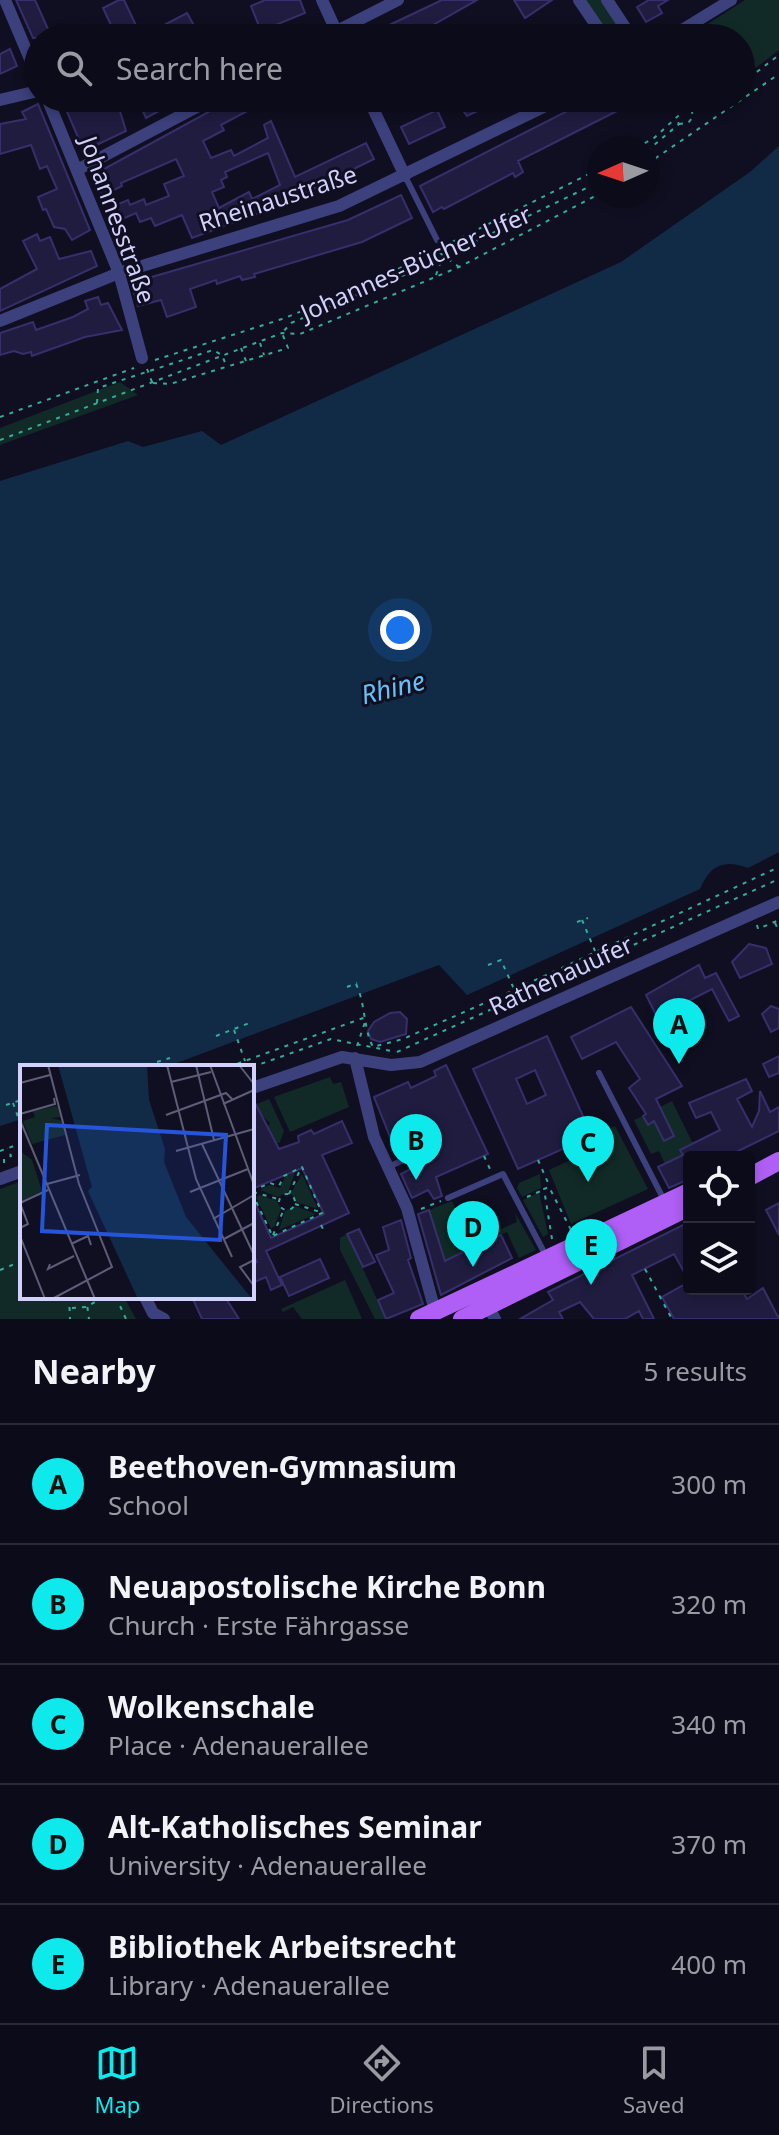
<!DOCTYPE html>
<meta charset="utf-8">
<style>
:root{--surface:#0c0b19;--page:#1a1926;--text:#f1f3f6;--muted:#9a9ba2;--line:#2c2b38;--accent:#0ee9eb}
body{margin:0;font-family:"Noto Sans",sans-serif;background:var(--page);color:var(--text)}
.controls{position:absolute;right:24px;bottom:24px;display:grid;overflow:hidden;border-radius:8px;box-shadow:0 4px 12px #0003}
.controls button{width:72px;height:72px;display:grid;place-items:center;padding:0;border:0;border-bottom:2px solid var(--line);background:var(--surface);color:var(--text);font:40px sans-serif}
.compass{position:absolute;left:587px;top:136px;width:72px;height:72px;border-radius:50%;background:var(--surface);box-shadow:0 4px 12px #0003;rotate:267deg}
.you{position:absolute;left:400px;top:630px;width:28px;height:28px;margin:-20px;border:6px solid #fff;border-radius:50%;background:#1a73e8;box-shadow:0 0 0 12px #1a73e833}
.badge{display:grid;place-items:center;width:52px;height:52px;border-radius:50%;background:var(--accent);color:#111;font-size:26px;font-weight:700}
.pin{position:absolute;translate:-50% -66px;filter:drop-shadow(0 2px 4px #0008)}
.pin::after{content:'';position:absolute;top:42px;width:28px;height:24px;background:inherit;clip-path:polygon(0 0,100% 0,50% 100%)}
.list{margin:0;padding:0;list-style:none}
h2{display:flex;justify-content:space-between;align-items:center;height:104px;margin:0;padding:0 32px;font-size:34px}
h2 small{font-size:26px;font-weight:400;color:var(--muted)}
.list li{display:grid;grid-template-columns:52px 1fr auto;gap:24px;align-items:center;box-sizing:border-box;height:120px;padding:0 32px;border-top:2px solid var(--line)}
.list b{display:block;font-size:30px;white-space:nowrap}
.list p{margin:0;font-size:26px;white-space:nowrap;color:var(--muted)}
.list em{font-size:26px;font-style:normal;color:var(--muted)}
.icon{flex:none;width:44px;height:44px;fill:none;stroke:currentColor;stroke-width:2;stroke-linecap:round;stroke-linejoin:round}
.map{position:relative;flex:none;width:779px;height:1319px;overflow:hidden}
.search{position:absolute;background:var(--surface);box-shadow:0 4px 12px #0003;left:24px;right:24px;top:24px;height:88px;display:flex;align-items:center;gap:20px;box-sizing:border-box;padding:0 28px;border-radius:44px;color:var(--muted);font-size:30px}
.sheet{height:704px;background:var(--surface)}
nav{display:flex;justify-content:space-around;align-items:center;box-sizing:border-box;height:112px;border-top:2px solid var(--line);background:var(--surface);font-size:22px;color:var(--muted)}
nav a{display:grid;justify-items:center;gap:4px}
nav .on{color:var(--accent)}
.map>svg:first-child{display:block}
</style>
<div class="map">
<svg width="779" height="1319" viewBox="0 0 779 1319">
<rect width="100%" height="100%" fill="#100f21"/>
<path fill="#122a27" d="M585 0H602L627 38H610Z
M745 0H779V50L741 79V38H686Z
M120 382 138 395 0 445V428Z
M330 1077 333 1084 341 1082 349 1107 290 1132 274 1097Z
M269 1099 284 1131 280 1142 269 1147 273 1137 267 1128 270 1123 252 1106Z
M672 1101 693 1144 686 1147 683 1155 665 1164 659 1151 651 1154 634 1120 643 1116 648 1124 664 1116 660 1107Z
M615 1126 648 1189 571 1224 549 1170 605 1144 601 1133Z
M295 1172 288 1192 278 1197 260 1190 269 1185 280 1188 285 1177Z
M302 1174 317 1207 315 1208 296 1202 291 1193Z
M540 1174 541 1188 522 1197 517 1188 519 1183Z
M22 1181V1297H124L136 1319H0V1189Z
M539 1192 548 1234 543 1237 523 1200Z
M260 1195 277 1201 281 1209 274 1227 271 1228 256 1197Z
M452 1201 464 1227 456 1232 466 1253 445 1261 429 1210Z
M295 1206 316 1214 279 1230 285 1211Z
M515 1213 536 1250 519 1258 507 1232 496 1237 490 1228 496 1226 499 1230 517 1222Z
M347 1234 386 1319H375L340 1250V1238Z
M345 1280 362 1319H302L293 1307 283 1312 281 1309Z"/>
<path fill="#112b47" d="M779 146V852L748 868C724 859 710 865 700 889L467 995 439 965 166 1067H22V1119L0 1126V481L128 441 143 447 202 431 221 445 621 262 750 172Z"/>
<path fill="#201c40" stroke="#362f6b" stroke-width="2" fill-rule="evenodd" d="M16 0H35L52 38H33Z
M119 0H124L142 38H117L103 8Z
M265 0H300L305 13 261 31 251 6Z
M442 0H477L410 38H391L385 27Z
M514 0H552L525 18Z
M649 0H668L658 6 662 13 646 22 637 7Z
M187 13 201 38H174L166 24Z
M84 25 94 38H67Z
M10 49 17 66 0 74V54Z
M61 98H116L126 131 84 151Z
M137 98H183L146 118Z
M234 98H272L221 125 224 130 203 141 211 158 231 150 234 156 268 138 264 125 271 121 295 177 366 143 374 159 281 205 192 238 182 215 155 226 151 218 140 222 136 213 113 223 107 209 128 200 130 205 144 199 146 205 169 196 164 184 184 176 176 159 121 183 122 186 102 196 93 175ZM268 153 280 185 252 199 249 192 219 208 212 192 224 187 221 180 227 177 225 172Z
M388 98H417L393 109Z
M454 98H505L467 116Z
M593 98H626L629 105 518 161 523 172 515 177 513 173 444 209 442 207 433 212 420 186Z
M38 104 90 230 72 240 65 229 54 227 46 209 43 210 38 197 57 189 47 166 40 169 31 145 0 154V124L26 119 22 112Z
M437 110 445 127 409 144 401 127Z
M401 195 412 218 362 242 254 274 255 277 242 280 240 276 217 284 216 280 190 289 196 307 167 317 161 300 138 306 131 283 348 220Z
M37 234 40 241 50 237 59 259 91 251 97 266 0 311V289L37 269 23 241Z
M98 297 101 305 108 303 122 330 85 337 32 356 31 352 23 354 14 351 0 355V333L33 322 36 330 73 317 88 309 85 301Z
M749 944 766 948 772 964 740 978 732 962Z
M699 965 705 978 716 973 739 1016 729 1021 712 989 657 1017 646 995Z
M771 1006 779 1009V1028L771 1032 762 1014Z
M631 1007 682 1086 656 1099 674 1136 664 1141 654 1121 648 1125 643 1116 646 1114 629 1088 640 1079 616 1042 582 1059 571 1037Z
M400 1012 407 1019 406 1034 380 1042 371 1039 368 1031 374 1022 390 1013Z
M547 1036 592 1136 518 1169 473 1069ZM535 1070 546 1095 527 1104 516 1079Z
M779 1056V1073L769 1077 763 1064Z
M446 1065 488 1154 436 1177 442 1196 434 1199 428 1190 412 1198 401 1174 433 1157 419 1129 392 1142 374 1097 408 1082 411 1088 436 1076 434 1071Z
M746 1079 752 1091 737 1099 752 1127 759 1111 760 1091 770 1112 779 1107V1131L726 1157H689V1179L669 1188 658 1167 683 1155 680 1150 720 1130 711 1112 696 1118 689 1103Z
M252 1097 279 1149 299 1142 298 1136 311 1130 314 1134 342 1121 352 1143 322 1155 349 1213 266 1251 282 1285 271 1290 266 1277 252 1283V1264L257 1262 252 1252V1196L271 1238 324 1214 302 1168 252 1189Z
M779 1203V1235L766 1210Z
M429 1210 445 1261 465 1251 456 1231 465 1227 475 1247 501 1235 512 1258 441 1295 418 1214Z
M401 1220 411 1258 408 1260 423 1304 386 1319 378 1300 394 1293 376 1255 389 1250 383 1227Z
M689 1222V1281L674 1254 632 1275 654 1319H643L639 1311 625 1319H594L580 1302 559 1312 563 1319H520L553 1300 548 1292Z
M359 1229 375 1262 363 1267 347 1234Z
M320 1259 329 1278 289 1296 280 1277Z
M689 1282V1289H741L747 1299 763 1288 779 1319H674L662 1297Z
M192 1297H225L239 1319H202Z"/>
<g fill="none" stroke-linecap="round" stroke-linejoin="round">
<path stroke="#35ac9a" stroke-width="2" stroke-dasharray="4 6" stroke-linecap="butt" d="M741 84 779 55
M672 98 681 112
M679 124 688 123 693 117 691 107
M636 148 654 138 690 105 717 98
M647 151 679 124 676 119
M647 164 779 74
M440 253 459 267
M436 275 442 258
M260 343 264 355
M241 348 246 361
M155 360 282 319 364 286 599 169
M147 369 152 382
M153 383 170 384 288 348 282 333 291 323 418 269 599 182
M97 403 98 388 213 350 222 355 226 365
M0 417 134 368
M0 440 282 333 300 334 459 267 599 194
M582 920 595 951
M577 922 588 918
M775 923 779 931
M757 925 758 929 779 920
M488 965 501 960 514 989
M356 984C366 1005 363 1028 373 1047L403 1039 514 990 779 867
M347 987 357 983
M234 1030 245 1061
M216 1036 252 1022
M357 1046 365 1022
M397 1052 779 879
M157 1062 170 1058
M228 1067 366 1017
M252 1067 331 1039 396 1052
M13 1103 22 1128
M6 1105 18 1101
M410 1140 416 1151 405 1156 400 1145Z
M0 1151 22 1143
M484 1156 490 1169
M538 1160 549 1185
M4 1163V1159L11 1156 8 1148
M252 1191 270 1183 279 1186 284 1176 302 1167 322 1213 273 1236
M253 1192 278 1199
M252 1193 272 1235
M289 1194 301 1168
M279 1202a8 8 0 1 1 16 0a8 8 0 1 1-16 0Z
M527 1197 543 1190
M295 1204 320 1212
M421 1209 441 1201
M321 1225 325 1233
M273 1235 284 1209
M552 1239 544 1189 549 1187 571 1230
M645 1269 672 1319
M0 1270 22 1261
M69 1297 70 1319
M86 1297 89 1319
M116 1297 126 1319
M72 1308 86 1307 104 1297"/>
<path stroke="#3c407d" stroke-width="6" d="M405 176 437 240
M599 1073 664 1200
M388 1167 424 1151
M448 1198 503 1174 546 1256"/>
<path stroke="#3c407d" stroke-width="12" d="M5 0 38 78
M322 0 338 35
M579 0 605 38
M607 0 632 38
M323 38 398 0
M669 38 731 0
M47 98 119 273 142 358
M368 98 405 176
M0 100 38 91
M77 170 214 98
M0 321 119 273 339 206 562 98
M355 1058 374 1137 407 1208 435 1311
M252 1088 342 1057 391 1065 420 1062 779 902
M0 1179 22 1171
M145 1297 153 1313 164 1319
M485 1300 495 1319"/>
<path stroke="#b05ff6" stroke-width="18" d="M749 1177 779 1161
M419 1319 689 1192
M462 1319 689 1207"/>
</g>
<g text-anchor="middle" stroke-width="6" stroke-linejoin="round" paint-order="stroke">
<g font-size="24" fill="#d2d1fc" stroke="#100f21">
<text transform="translate(278 199) rotate(-18)" y="8">Rheinaustraße</text>
<text transform="translate(117 220) rotate(70)" y="8">Johannesstraße</text>
<text transform="translate(416 264) rotate(-24)" y="8">Johannes-Bücher-Ufer</text>
<text transform="translate(561 976) rotate(-25)" y="8">Rathenauufer</text>
</g>
<g font-size="26" font-style="italic" fill="#65c0f6" stroke="#100f21">
<text transform="translate(393 688) rotate(-14)" y="9">Rhine</text>
</g>
</g>
<g transform="translate(20 1065)">
<rect width="234" height="234" fill="#100f21"/>
<path d="M37 41 41 52 31 53 43 56 45 70 12 79 3 56 15 52 13 46ZM0 86 12 95 22 126 0 137Z" fill="#122a27"/>
<path d="M38 0H127L129 35 145 84 144 97 166 152 232 234H118L68 126 72 122Z" fill="#112b47"/>
<path fill="none" stroke="#5e5d79" stroke-width="2" d="M28 0 59 119 92 202 32 234M147 0 176 114 212 192M176 0 194 75M190 0 234 120M219 0 234 19M151 17 191 7M0 18 30 10M203 39 234 25M0 49 35 39 34 33M146 50 206 28 213 35M0 55 75 234M182 79 234 190M156 86 234 64M27 119 60 110M170 127 228 104M0 138 28 125M193 154 234 130M0 163 8 159 0 138M0 171 25 234M204 174 234 158M51 179 68 171 71 180M234 195 220 202 234 221M30 199 28 204 54 191"/>
<path fill="#2655da" fill-opacity="0.15" stroke="#2655da" stroke-width="4" d="M27 60 206 70 200 175 22 166Z"/>
<rect width="234" height="234" fill="none" stroke="#d2d1fc" stroke-width="4"/>
</g>
</svg>
<div class="controls">
<button><svg class="icon" aria-label="locate" viewBox="0 0 24 24"><circle cx="12" cy="12" r="6"/><path d="M12 2v4M12 18v4M2 12h4M18 12h4"/></svg></button>
<button><svg class="icon" aria-label="layers" viewBox="0 0 24 24"><path d="M12 4l9 5-9 5-9-5zM3 14l9 5 9-5"/></svg></button>
</div>
<svg class="compass" viewBox="-18 -18 36 36"><path d="M0-13l5 13h-10z" fill="#e53935"/><path d="M0 13l5-13h-10z" fill="#9a9ba2"/></svg>
<div class="you"></div>
<div class="pin badge" style="left:679px;top:1064px">A</div>
<div class="pin badge" style="left:416px;top:1180px">B</div>
<div class="pin badge" style="left:588px;top:1182px">C</div>
<div class="pin badge" style="left:473px;top:1267px">D</div>
<div class="pin badge" style="left:591px;top:1285px">E</div>
<div class="search"><svg class="icon" aria-label="search" viewBox="0 0 24 24"><circle cx="10" cy="10" r="6"/><path d="M15 15l6 6"/></svg>Search here</div>
</div>
<section class="sheet">
<h2>Nearby<small>5 results</small></h2>
<ul class="list">
<li><span class="badge">A</span><div><b>Beethoven-Gymnasium</b><p>School</p></div><em>300 m</em></li>
<li><span class="badge">B</span><div><b>Neuapostolische Kirche Bonn</b><p>Church · Erste Fährgasse</p></div><em>320 m</em></li>
<li><span class="badge">C</span><div><b>Wolkenschale</b><p>Place · Adenauerallee</p></div><em>340 m</em></li>
<li><span class="badge">D</span><div><b>Alt-Katholisches Seminar</b><p>University · Adenauerallee</p></div><em>370 m</em></li>
<li><span class="badge">E</span><div><b>Bibliothek Arbeitsrecht</b><p>Library · Adenauerallee</p></div><em>400 m</em></li>
</ul>
</section>
<nav>
<a class="on"><svg class="icon" aria-label="map" viewBox="0 0 24 24"><path d="M3 6l6-2 6 2 6-2v14l-6 2-6-2-6 2zM9 4v14M15 6v14"/></svg>Map</a>
<a><svg class="icon" aria-label="directions" viewBox="0 0 24 24"><path d="M12 3l9 9-9 9-9-9zM9 14v-3h6M13 9l2 2-2 2"/></svg>Directions</a>
<a><svg class="icon" aria-label="saved" viewBox="0 0 24 24"><path d="M7 4h10v16l-5-4-5 4z"/></svg>Saved</a>
</nav>
